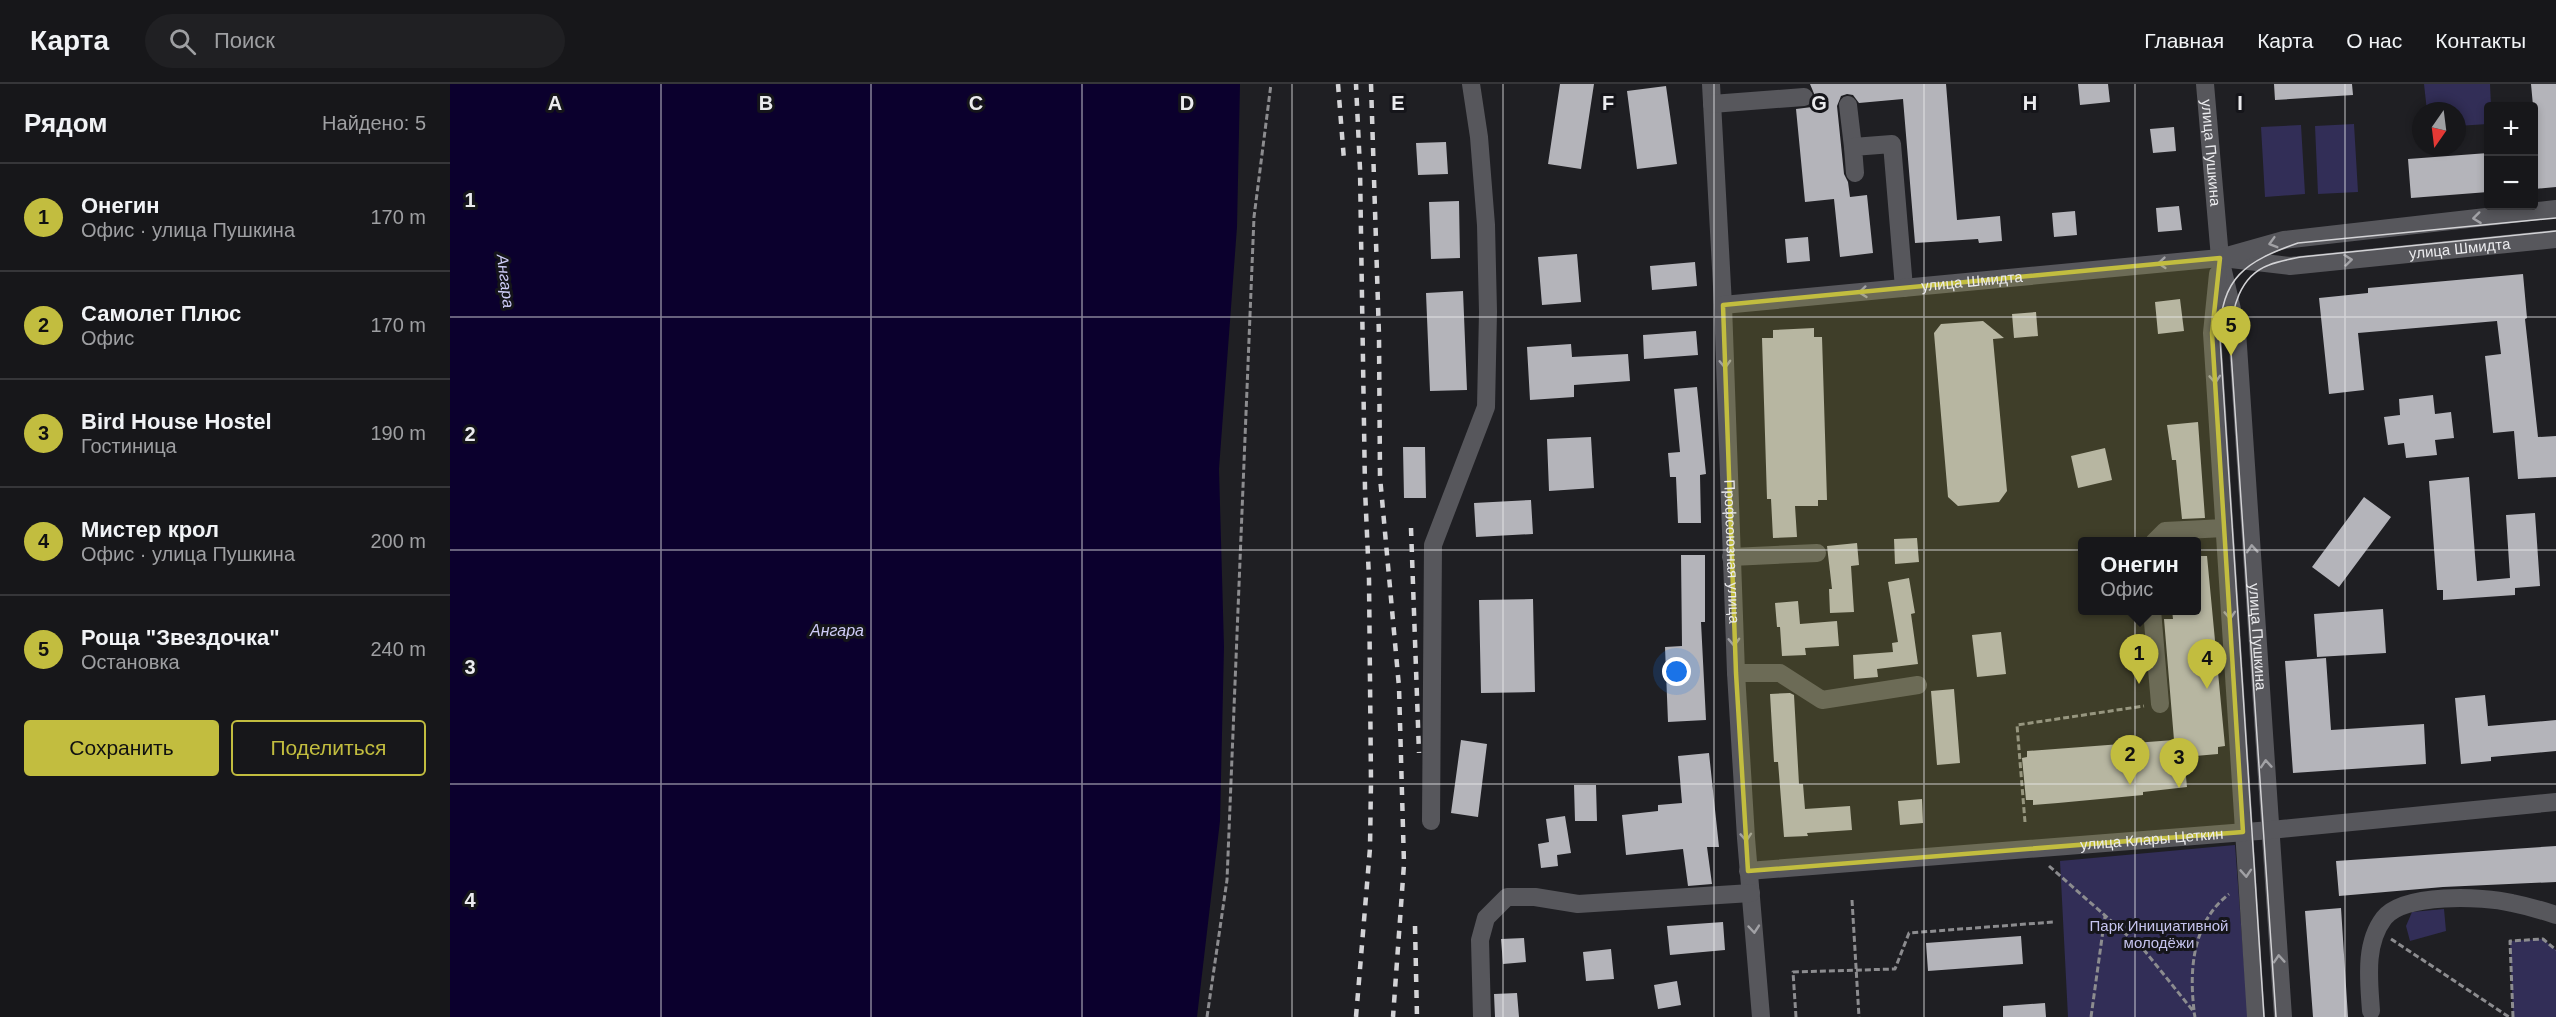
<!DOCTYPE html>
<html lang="ru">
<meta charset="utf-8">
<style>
:root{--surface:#17171a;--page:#202023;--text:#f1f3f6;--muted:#9e9fa2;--line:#363639;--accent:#c2bd3f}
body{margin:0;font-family:Arial,sans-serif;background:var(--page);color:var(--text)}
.controls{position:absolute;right:18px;top:18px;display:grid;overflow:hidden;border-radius:6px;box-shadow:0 3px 9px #0003}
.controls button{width:54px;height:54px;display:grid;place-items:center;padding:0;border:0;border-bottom:2px solid var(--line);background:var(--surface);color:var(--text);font:30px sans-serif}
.compass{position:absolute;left:1962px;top:18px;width:54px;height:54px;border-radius:50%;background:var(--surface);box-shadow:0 3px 9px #0003;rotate:194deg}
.you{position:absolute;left:1227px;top:588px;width:21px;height:21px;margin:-15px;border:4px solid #fff;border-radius:50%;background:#1a73e8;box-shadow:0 0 0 9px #1a73e833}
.badge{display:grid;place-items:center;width:39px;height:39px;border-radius:50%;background:var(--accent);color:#111;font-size:20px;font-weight:700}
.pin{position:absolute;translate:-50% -50px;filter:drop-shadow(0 2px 3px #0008)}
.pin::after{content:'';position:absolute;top:32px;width:21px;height:18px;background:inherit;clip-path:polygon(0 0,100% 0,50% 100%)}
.popup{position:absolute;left:1628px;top:453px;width:123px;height:78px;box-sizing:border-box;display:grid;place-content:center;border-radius:6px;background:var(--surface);filter:drop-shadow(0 2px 4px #0005);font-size:20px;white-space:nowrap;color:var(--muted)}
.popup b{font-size:22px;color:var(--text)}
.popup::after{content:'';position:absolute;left:50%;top:100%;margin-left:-12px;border:12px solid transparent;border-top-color:var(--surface)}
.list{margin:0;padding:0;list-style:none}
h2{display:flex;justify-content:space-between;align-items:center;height:78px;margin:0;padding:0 24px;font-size:26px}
h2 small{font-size:20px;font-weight:400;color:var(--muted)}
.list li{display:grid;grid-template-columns:39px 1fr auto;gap:18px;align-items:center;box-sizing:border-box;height:108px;padding:0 24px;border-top:2px solid var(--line)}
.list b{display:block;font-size:22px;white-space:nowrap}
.list p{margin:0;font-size:20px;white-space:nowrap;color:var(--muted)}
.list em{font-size:20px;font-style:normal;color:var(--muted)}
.actions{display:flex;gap:12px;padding:18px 24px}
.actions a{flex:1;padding:14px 0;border:2px solid var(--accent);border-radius:6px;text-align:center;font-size:21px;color:var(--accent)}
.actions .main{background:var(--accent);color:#111}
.icon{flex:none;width:33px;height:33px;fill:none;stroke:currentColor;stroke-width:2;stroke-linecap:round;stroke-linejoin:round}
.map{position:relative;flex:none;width:2106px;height:933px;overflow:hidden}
header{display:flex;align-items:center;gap:36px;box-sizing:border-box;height:84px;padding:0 30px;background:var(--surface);border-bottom:2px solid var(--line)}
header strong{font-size:28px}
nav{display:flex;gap:33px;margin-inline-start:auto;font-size:21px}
.search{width:420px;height:54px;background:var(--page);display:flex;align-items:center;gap:15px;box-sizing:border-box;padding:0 21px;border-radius:33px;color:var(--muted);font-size:22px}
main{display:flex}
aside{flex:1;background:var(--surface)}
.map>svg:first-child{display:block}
</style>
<header>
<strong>Карта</strong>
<div class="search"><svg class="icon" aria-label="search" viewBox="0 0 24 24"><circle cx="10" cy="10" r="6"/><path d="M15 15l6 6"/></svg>Поиск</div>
<nav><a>Главная</a><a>Карта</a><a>О нас</a><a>Контакты</a></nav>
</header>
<main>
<aside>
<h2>Рядом<small>Найдено: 5</small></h2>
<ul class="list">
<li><span class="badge">1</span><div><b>Онегин</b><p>Офис · улица Пушкина</p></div><em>170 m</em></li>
<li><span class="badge">2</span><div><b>Самолет Плюс</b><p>Офис</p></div><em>170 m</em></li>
<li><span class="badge">3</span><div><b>Bird House Hostel</b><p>Гостиница</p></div><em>190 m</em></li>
<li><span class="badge">4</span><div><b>Мистер крол</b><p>Офис · улица Пушкина</p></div><em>200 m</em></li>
<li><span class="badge">5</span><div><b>Роща &quot;Звездочка&quot;</b><p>Остановка</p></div><em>240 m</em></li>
</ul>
<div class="actions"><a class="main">Сохранить</a><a>Поделиться</a></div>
</aside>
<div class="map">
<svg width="2106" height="933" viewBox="0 0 2106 933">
<rect width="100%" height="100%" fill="#1f1f23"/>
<path fill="#322e57" d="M1974 0H2040L2041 22H2038V40L2007 42V27H1977Z
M1904 40 1908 108 1868 110 1865 42Z
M1851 41 1855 110 1815 113 1811 43Z
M1785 761 1798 933H1618L1610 777Z
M1994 825 1996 847 1960 857 1956 842 1962 828Z
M2093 855 2106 866V933H2063L2060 857Z"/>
<path fill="#0b002d" d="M0 0H790L787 143 769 385 774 563 770 737 747 933H0Z"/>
<path fill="#b4b4ba" d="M1110 0H1144L1131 85 1098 80Z
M1360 0H1496L1507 136 1550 132 1552 157 1529 159 1528 155 1465 159 1453 15 1409 19 1403 11 1397 10 1391 12 1387 22 1394 90 1398 98 1400 113 1417 111 1423 169 1390 173 1384 115 1355 118 1346 25 1362 23 1365 12Z
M1628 0H1658L1660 18 1630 21Z
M1824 0H1902L1903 11 1825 16Z
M2081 0H2106V103L2084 105V65H2087Z
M1216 2 1227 80 1187 85 1177 7Z
M1724 43 1726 67 1703 69 1700 45Z
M996 58 998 90 968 91 966 59Z
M2038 69V108L1961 114 1958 75Z
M1009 117 1010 174 981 175 979 118Z
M1729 122 1732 146 1708 148 1706 124Z
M1625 127 1627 151 1604 153 1602 129Z
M1358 153 1360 177 1337 179 1335 155Z
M1127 170 1131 218 1092 221 1088 173Z
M1245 178 1247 202 1202 206 1200 182Z
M2073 190 2077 234 2075 235 2088 353 2106 352V393L2068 395 2064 347 2043 349 2035 272 2051 270 2047 237 1908 249 1914 306 1879 310 1869 214 1918 209V204Z
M1013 207 1017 306 980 307 976 209Z
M1730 215 1734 247 1708 250 1705 218Z
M1586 228 1588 252 1564 254 1562 230Z
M1533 237 1554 254 1543 255 1557 407 1549 418 1508 422 1498 413 1484 249 1491 240Z
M1364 244V253H1372L1377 416H1368V422H1345L1347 453 1323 454 1321 415H1317L1312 254H1323V246Z
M1246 247 1248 271 1194 275 1193 251Z
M1121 260 1122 273 1178 270 1180 297 1124 301V313L1080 316 1077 263Z
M1247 303 1256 390 1250 391 1251 439H1228L1226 393H1220L1218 369 1230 368 1224 305Z
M1983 311 1985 330 2001 328 2004 354 1985 356 1987 371 1956 374 1954 359 1938 361 1934 333 1950 331 1949 315Z
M1748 338 1755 434 1732 435 1726 376H1722L1717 341Z
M1141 353 1144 404 1099 407 1097 355Z
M953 363H975L976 414H954Z
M1655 364 1662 396 1628 404 1621 372Z
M2019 393 2027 497 2060 494 2056 431 2085 429 2090 502 2065 504V511L1993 516V506H1987L1979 397Z
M1914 413 1941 433 1889 503 1862 483Z
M1081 416 1083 450 1026 453 1024 419Z
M1467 454 1469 478 1445 480 1444 455Z
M1407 459 1409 481 1401 482 1404 528 1380 529 1379 505H1382L1377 462Z
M1231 471H1255V538H1251L1256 636 1218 638 1215 563 1232 562Z
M1746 472H1757L1775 662 1768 663V670L1734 673 1737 703 1693 708V711L1608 719 1583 721V716H1576L1572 674 1577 673V667L1724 656 1714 535H1723L1722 526H1746Z
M1459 494 1465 529 1461 530 1468 580 1427 585 1428 593 1404 595 1403 571 1443 568 1442 559 1448 558 1438 498Z
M1083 515 1085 608 1031 609 1029 516Z
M1348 517 1350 540 1387 537 1389 562 1355 564 1356 571 1332 572 1330 543H1327L1325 519Z
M1933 525 1936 569 1867 573 1864 530Z
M1551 548 1556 590 1527 593 1522 551Z
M1876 574 1881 646 1974 640 1976 680 1843 689 1835 577Z
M1504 605 1510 679 1487 681 1481 607Z
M1340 609 1344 611 1349 700H1353L1355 725 1400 722 1402 746 1357 749 1358 752 1334 753 1328 678H1324L1320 610Z
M2035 611 2038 642 2106 636V667L2041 673V677L2011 680 2005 614Z
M1011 656 1037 660 1028 733 1001 729Z
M1259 669 1269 763H1257L1262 800 1238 802 1233 765 1176 771 1172 731 1208 727V721L1232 719 1228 672Z
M1124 701H1146L1147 737H1125Z
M1472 715 1473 739 1450 741 1448 717Z
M1115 732 1121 769 1107 771 1108 782 1091 784 1088 760 1099 758 1096 735Z
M2106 762V798L1993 803 1889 812 1886 777Z
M1891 824 1898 933H1863L1855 827Z
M1273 838 1275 866 1220 871 1217 842Z
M1571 852 1573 880 1478 887 1476 859Z
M1074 854 1076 878 1053 880 1051 855Z
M1161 865 1164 895 1136 897 1133 868Z
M1227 897 1231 921 1208 925 1204 901Z
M1067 909 1069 933H1045L1044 910Z
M1595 919 1596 933H1553V922Z"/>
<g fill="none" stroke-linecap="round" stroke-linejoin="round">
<path stroke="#8c8c8f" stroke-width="3" stroke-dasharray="6 3" stroke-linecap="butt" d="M1575 738 1567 641 1694 622
M1599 782 1694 866 1744 928 1745 933
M1402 816 1409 933
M1941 855 2059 933
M1744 926C1739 884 1743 838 1779 810
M757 933 777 796 804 133 821 0
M1346 933 1343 888 1445 885 1459 849 1603 838
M1641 933 1655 832
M2063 933 2060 857 2093 855 2106 866"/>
<g stroke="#57575c" stroke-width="18">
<path id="s1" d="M1261 0 1273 221 1286 589 1296 754 1311 933"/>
<path id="s2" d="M1755 0 1770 174 1787 247 1833 933"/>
<path d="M1262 20 1354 13"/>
<path d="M1398 21 1403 63"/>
<path d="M1405 89 1403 63 1442 60 1454 204"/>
<path id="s3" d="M1781 175 1840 182 2106 155"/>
<path d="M1768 190 1762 249 1806 933"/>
<path id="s4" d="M1273 221 1770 174 1834 156 2106 125"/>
<path d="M1704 458 1715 447 1774 444"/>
<path d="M1281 473 1367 469"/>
<path d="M1702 526 1710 620"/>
<path d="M1286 589H1330L1372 616 1468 601"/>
<path d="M981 737 983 461 1036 323 1038 228 1036 141 1029 53 1021 0"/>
<path id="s5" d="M1298 787 1821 746 2106 718"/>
<path d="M1921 927C1919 897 1914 860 1934 834 1954 809 2032 812 2062 819 2077 822 2091 826 2106 831"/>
<path d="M1032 933 1030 856 1036 834 1057 813H1085L1128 820 1301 809"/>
</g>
<path stroke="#d3d3d6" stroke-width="1.5" d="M1814 933 1770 254C1769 193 1797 177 1848 159L2106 134
M1826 933 1780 253C1782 225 1789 192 1819 181 1829 177 1841 175 1851 173L2106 147"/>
<path stroke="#d3d3d6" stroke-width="4.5" stroke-dasharray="8 8" stroke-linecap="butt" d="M888 0 894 76
M921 0 929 252 930 393 949 603 954 780 943 933
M961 444 969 669
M965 842 967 933
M906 933 920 764 921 698 919 495 915 405 910 85 906 0"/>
</g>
<defs><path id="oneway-chevron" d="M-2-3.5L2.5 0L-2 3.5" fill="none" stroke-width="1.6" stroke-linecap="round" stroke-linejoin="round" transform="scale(1.5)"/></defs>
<g stroke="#a1a1a5">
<use href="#oneway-chevron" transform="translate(2027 134) rotate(173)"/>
<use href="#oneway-chevron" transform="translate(1823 159) rotate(164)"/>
<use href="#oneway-chevron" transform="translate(1898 176) rotate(-6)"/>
<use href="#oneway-chevron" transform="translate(1712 179) rotate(175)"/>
<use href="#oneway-chevron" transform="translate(1413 208) rotate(174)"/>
<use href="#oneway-chevron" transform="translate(1275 280) rotate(88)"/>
<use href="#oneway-chevron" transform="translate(1765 295) rotate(86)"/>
<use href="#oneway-chevron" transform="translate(1802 465) rotate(-94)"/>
<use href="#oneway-chevron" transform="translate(1780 531) rotate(86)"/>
<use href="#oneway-chevron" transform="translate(1284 558) rotate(88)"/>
<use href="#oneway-chevron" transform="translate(1816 680) rotate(-94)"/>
<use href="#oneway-chevron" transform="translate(1296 753) rotate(86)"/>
<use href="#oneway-chevron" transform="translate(1796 789) rotate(86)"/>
<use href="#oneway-chevron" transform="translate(1304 845) rotate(85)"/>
<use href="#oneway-chevron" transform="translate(1829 875) rotate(-94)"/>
</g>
<path fill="#c2bd3f" fill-opacity="0.2" stroke="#c2bd3f" stroke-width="4.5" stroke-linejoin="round" d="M1770 174 1762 249 1793 748 1298 787 1286 589 1273 221Z"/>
<path fill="none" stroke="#ebebee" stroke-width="1.5" stroke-opacity="0.55" d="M211 0V933M421 0V933M632 0V933M842 0V933M1053 0V933M1264 0V933M1474 0V933M1685 0V933M1895 0V933M0 233H2106M0 466H2106M0 700H2106"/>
<g text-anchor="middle" stroke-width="6" stroke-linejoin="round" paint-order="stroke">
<g font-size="15" fill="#ebebee" stroke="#15151a">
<text dy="5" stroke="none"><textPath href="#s2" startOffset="69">улица Пушкина</textPath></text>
<text dy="5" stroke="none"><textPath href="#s3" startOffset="230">улица Шмидта</textPath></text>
<text dy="5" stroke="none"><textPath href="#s4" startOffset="250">улица Шмидта</textPath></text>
<text dy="5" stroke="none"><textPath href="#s1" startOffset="468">Профсоюзная улица</textPath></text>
<text dy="5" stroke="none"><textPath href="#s2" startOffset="556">улица Пушкина</textPath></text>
<text dy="5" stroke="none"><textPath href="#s5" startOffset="405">улица Клары Цеткин</textPath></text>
</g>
<g font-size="15" fill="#c6c4ef" stroke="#15151a">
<text x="1709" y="847">Парк Инициативной<tspan x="1709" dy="17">молодёжи</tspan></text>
</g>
<g font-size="16" font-style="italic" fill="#ceccf7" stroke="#15151a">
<text transform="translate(56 197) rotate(83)" y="6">Ангара</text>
<text x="387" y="552">Ангара</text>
</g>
</g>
<g font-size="20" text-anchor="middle" font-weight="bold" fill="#ebebee" stroke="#15151a" stroke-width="6" stroke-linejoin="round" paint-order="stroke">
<text x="105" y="26">A</text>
<text x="316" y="26">B</text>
<text x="526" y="26">C</text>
<text x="737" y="26">D</text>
<text x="948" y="26">E</text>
<text x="1158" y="26">F</text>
<text x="1369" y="26">G</text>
<text x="1580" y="26">H</text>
<text x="1790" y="26">I</text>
<text x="20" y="123">1</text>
<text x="20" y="357">2</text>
<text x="20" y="590">3</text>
<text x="20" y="823">4</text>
</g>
</svg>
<div class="controls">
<button>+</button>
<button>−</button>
</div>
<svg class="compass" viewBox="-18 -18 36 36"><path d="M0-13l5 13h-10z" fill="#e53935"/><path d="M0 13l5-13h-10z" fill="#9e9fa2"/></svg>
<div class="you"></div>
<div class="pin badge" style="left:1689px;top:600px">1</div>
<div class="popup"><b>Онегин</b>Офис</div>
<div class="pin badge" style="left:1680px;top:701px">2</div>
<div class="pin badge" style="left:1729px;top:704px">3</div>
<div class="pin badge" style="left:1757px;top:605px">4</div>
<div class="pin badge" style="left:1781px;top:272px">5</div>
</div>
</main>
